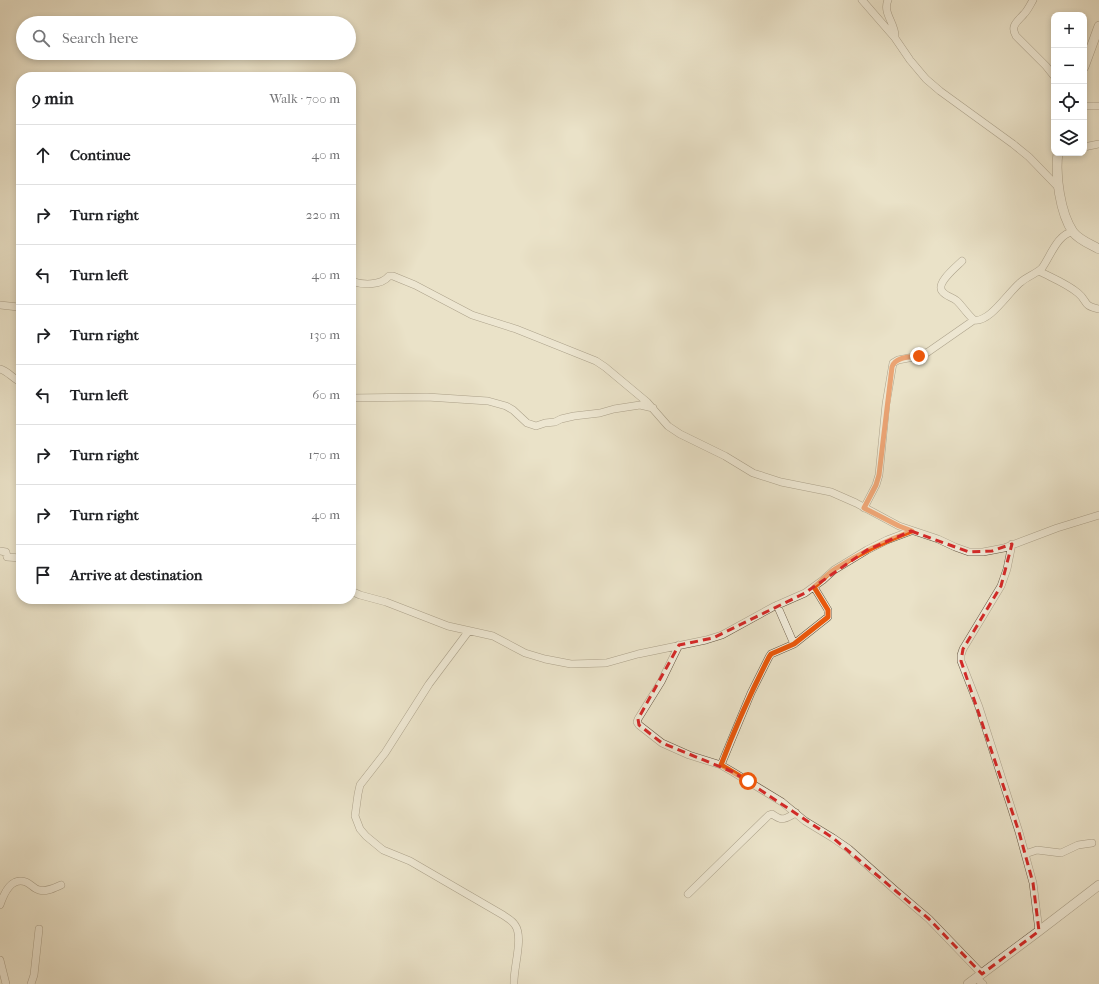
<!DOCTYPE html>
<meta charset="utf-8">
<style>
:root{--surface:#fff;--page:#f2f2f2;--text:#202124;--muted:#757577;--line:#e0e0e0}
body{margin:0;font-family:"IM FELL French Canon",serif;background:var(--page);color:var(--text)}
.controls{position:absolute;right:12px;top:12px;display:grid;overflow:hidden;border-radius:8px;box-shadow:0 2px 6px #0003}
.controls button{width:36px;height:36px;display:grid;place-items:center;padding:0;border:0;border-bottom:1px solid var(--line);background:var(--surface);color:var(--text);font:20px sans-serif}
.stop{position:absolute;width:12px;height:12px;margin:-9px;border:3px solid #ea580c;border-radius:50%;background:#fff}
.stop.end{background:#ea580c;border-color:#fff;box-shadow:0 1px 4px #0008}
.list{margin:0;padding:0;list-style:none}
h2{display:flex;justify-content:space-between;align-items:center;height:52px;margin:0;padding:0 16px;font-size:17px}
h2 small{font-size:13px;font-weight:400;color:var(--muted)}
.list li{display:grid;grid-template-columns:26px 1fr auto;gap:12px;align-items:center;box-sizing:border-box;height:60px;padding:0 16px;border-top:1px solid var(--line)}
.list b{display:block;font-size:15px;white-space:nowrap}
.list em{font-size:13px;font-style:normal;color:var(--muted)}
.icon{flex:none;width:22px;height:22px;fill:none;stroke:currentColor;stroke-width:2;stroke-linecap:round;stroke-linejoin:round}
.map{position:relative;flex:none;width:1099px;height:984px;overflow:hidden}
.search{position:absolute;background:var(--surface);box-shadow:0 2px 6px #0003;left:16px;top:16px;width:340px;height:44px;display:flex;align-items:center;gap:10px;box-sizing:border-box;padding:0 14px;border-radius:22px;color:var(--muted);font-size:15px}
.panel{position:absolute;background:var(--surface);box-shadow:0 2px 6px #0003;left:16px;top:72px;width:340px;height:532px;border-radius:16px}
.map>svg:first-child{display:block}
</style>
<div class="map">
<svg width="1099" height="984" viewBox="0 0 1099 984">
<rect width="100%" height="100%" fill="#eae2c8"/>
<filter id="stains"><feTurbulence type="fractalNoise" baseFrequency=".005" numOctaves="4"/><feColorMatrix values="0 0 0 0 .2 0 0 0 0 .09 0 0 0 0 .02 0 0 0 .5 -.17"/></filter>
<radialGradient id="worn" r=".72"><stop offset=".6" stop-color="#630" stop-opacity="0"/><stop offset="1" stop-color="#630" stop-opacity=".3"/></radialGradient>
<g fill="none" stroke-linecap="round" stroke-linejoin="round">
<defs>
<path id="minor" d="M862 0 895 38 910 60 926 79 940 91 1013 144 1029 157 1058 187
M888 0C882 13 896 24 895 37
M1033 0C1030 5 1028 10 1024 14 1017 22 1010 26 1016 36L1046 66 1054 76
M1084 106H1099
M1084 147 1099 144
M962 261C956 267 936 283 942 291 945 296 952 297 957 301 963 307 968 315 974 320 990 323 1009 291 1021 282 1028 276 1036 274 1042 268 1050 257 1058 233 1073 232
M1039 271C1052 278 1066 283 1078 293 1089 302 1081 305 1099 309
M351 281C362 285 381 286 389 276H393L415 285 472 315 516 329 596 361 605 367 647 402 668 426 680 434 725 456 753 473 781 482 831 492 856 503 899 526 938 539 955 547 969 552H983L1004 548 1057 528 1099 515
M0 305 18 307 21 306
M0 369C8 371 13 379 21 382
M351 398 427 397 488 401 506 406 513 410 527 423 536 426 545 423 555 422 561 419 574 416 600 413 614 409 640 405 653 408
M864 508 876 485 879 475 886 404 893 363 898 360 919 356 928 352 974 320
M1012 544 1007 569 1001 586 963 649 961 655V661L979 707 1019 832 1033 883 1039 931
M0 551 6 552 7 557 21 558
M351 591 360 595 386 602 448 626 493 636 525 653 545 659 571 664 606 663 638 654 706 640 722 635 773 607 805 593 823 580 834 570 867 550 887 540 911 531
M777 605 794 644
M468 632 429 684 385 753 360 785 358 794 355 816 360 829 366 836 383 850 410 861 503 915C507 918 512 920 515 925 524 937 513 969 514 984
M679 645 661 682 638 719 637 722 639 725 662 743 689 755 721 765 733 772 782 802 805 821 833 838 849 849 895 890 929 919 982 974
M721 765 751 693 769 657 771 654 794 644 828 617V610L814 587
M1025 854 1037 850 1061 853 1078 845 1092 843
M688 894 769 815 772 814C783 822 784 819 796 813
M0 905C4 893 11 877 26 882 31 884 34 889 39 890 47 892 54 888 61 885
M0 960 6 984
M976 978 983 984
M31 984 34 975 39 929"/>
<path id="tertiary" d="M1084 67 1099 26
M1058 153C1055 175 1060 213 1073 232 1079 240 1090 244 1099 249
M968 984 1039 931 1099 885"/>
</defs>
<use href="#minor" stroke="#645440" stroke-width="8"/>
<use href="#tertiary" stroke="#645440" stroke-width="10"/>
<use href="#minor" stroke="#f1ecdb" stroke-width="7"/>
<use href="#tertiary" stroke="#f1ecdb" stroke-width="9"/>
</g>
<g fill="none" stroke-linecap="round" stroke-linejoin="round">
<path stroke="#ea580c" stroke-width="5" d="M748 781 721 765C735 728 751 692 769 657L771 654 794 644 828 617V610L814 587C821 582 827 574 835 569 860 553 885 541 912 531L899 526 864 508 876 485 879 475 892 367C895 357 909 357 919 356"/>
</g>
<path d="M0 0H1099V984H0ZM911 531 969 552 992 551 1012 544 1001 586 963 649 961 661 1019 832 1033 883 1039 931 982 974 929 919 833 838 733 772 662 743 639 725 638 719 679 645 713 638 805 593 867 550Z" fill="#eae2c8" fill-opacity=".55" fill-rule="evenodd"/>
<path fill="none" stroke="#d62828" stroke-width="3" stroke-dasharray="8 5" stroke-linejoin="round" d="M911 531 969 552 992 551 1012 544 1001 586 963 649 961 661 1019 832 1033 883 1039 931 982 974 929 919 833 838 733 772 662 743 639 725 638 719 679 645 713 638 805 593 867 550Z"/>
<rect width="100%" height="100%" filter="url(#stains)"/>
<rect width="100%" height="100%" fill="url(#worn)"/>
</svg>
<div class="controls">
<button>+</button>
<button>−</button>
<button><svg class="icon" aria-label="locate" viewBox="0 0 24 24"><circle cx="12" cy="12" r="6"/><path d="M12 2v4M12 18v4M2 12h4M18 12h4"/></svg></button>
<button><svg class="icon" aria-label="layers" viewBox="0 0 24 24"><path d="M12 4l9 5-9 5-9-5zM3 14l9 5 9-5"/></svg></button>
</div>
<div class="stop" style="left:748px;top:781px"></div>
<div class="stop end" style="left:919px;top:356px"></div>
<div class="search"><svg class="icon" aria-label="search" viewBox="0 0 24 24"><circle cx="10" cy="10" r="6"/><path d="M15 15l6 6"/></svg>Search here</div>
<section class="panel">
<h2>9 min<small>Walk · 700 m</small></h2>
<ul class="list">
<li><svg class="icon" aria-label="ahead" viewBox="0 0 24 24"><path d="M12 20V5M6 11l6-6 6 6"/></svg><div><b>Continue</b></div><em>40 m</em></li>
<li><svg class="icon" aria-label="right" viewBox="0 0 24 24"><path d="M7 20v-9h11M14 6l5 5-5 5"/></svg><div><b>Turn right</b></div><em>220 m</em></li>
<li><svg class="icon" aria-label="left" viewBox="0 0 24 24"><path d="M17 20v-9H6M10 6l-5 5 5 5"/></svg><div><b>Turn left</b></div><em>40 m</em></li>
<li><svg class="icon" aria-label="right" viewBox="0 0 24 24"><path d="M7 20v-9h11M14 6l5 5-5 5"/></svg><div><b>Turn right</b></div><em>130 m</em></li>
<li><svg class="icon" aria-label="left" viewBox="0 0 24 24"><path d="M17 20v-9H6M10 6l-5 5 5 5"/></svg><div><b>Turn left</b></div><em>60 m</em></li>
<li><svg class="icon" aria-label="right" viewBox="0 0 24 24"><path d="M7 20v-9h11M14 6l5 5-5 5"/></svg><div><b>Turn right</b></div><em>170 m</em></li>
<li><svg class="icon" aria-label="right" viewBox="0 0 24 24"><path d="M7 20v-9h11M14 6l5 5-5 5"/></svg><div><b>Turn right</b></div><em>40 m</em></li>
<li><svg class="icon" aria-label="arrive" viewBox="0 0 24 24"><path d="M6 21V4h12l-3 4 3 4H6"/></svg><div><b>Arrive at destination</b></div></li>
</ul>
</section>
</div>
